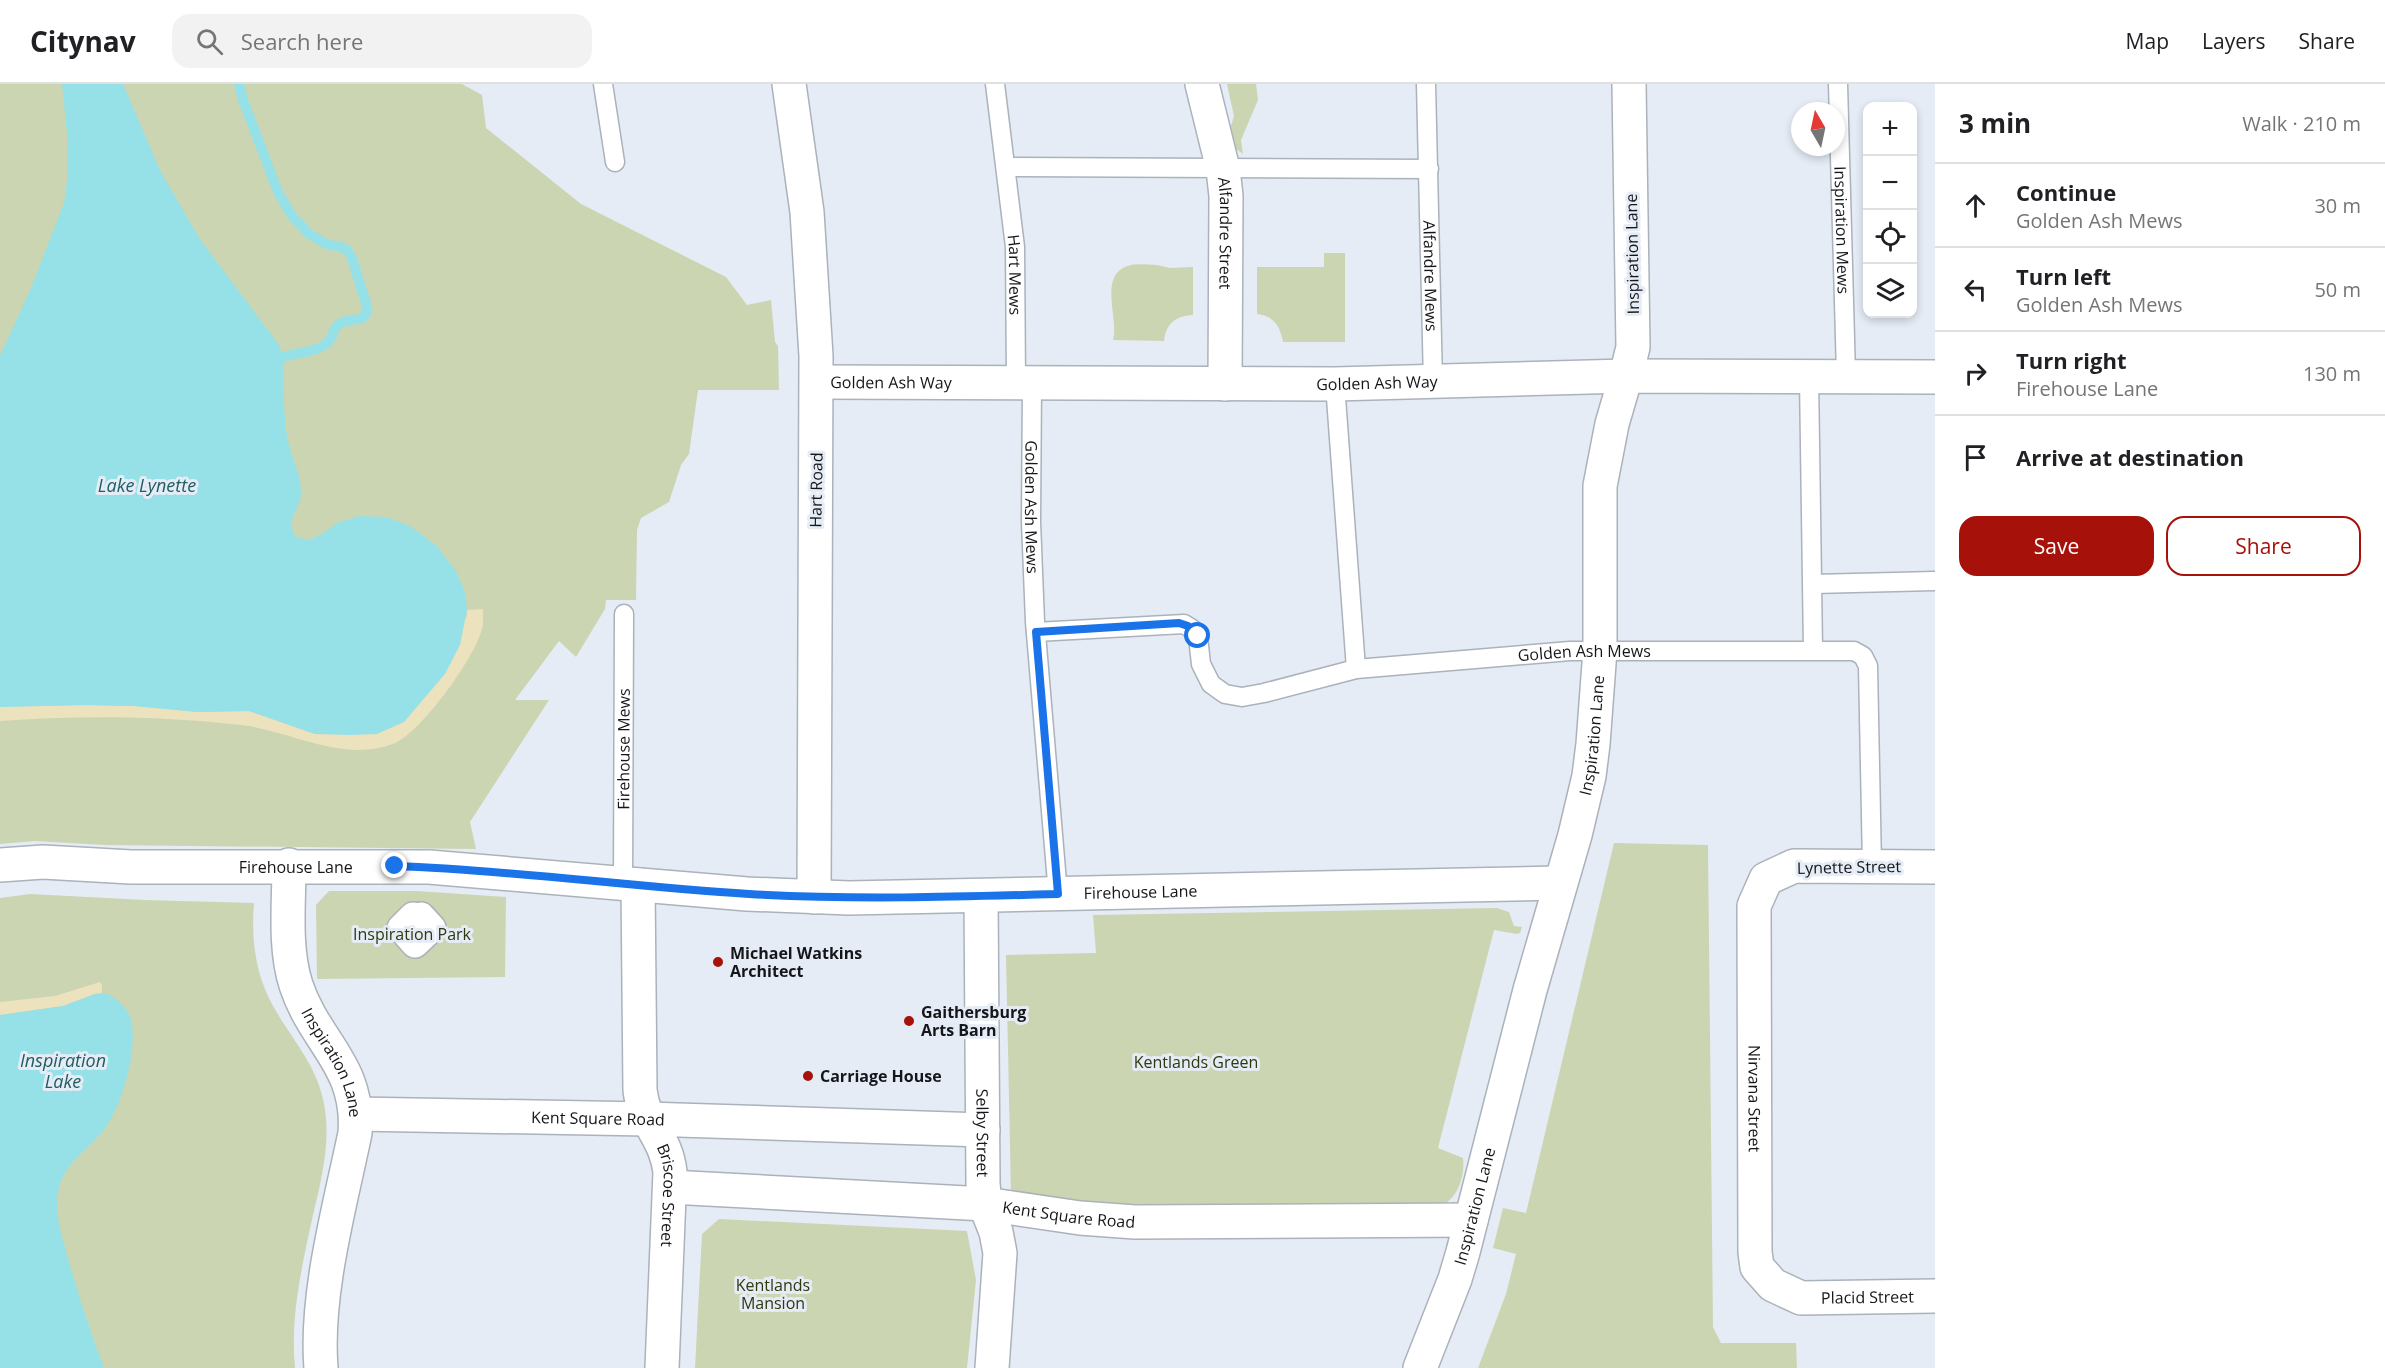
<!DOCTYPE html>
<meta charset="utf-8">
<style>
:root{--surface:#fff;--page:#f2f2f2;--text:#202124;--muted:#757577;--line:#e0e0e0;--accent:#a6110a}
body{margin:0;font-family:"Open Sans",sans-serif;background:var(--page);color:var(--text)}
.controls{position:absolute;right:18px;top:18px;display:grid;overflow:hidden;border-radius:12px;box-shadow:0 3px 9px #0003}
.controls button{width:54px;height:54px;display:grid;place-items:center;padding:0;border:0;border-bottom:2px solid var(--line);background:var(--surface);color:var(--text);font:30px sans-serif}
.compass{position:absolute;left:1791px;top:18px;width:54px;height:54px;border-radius:50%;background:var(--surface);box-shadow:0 3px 9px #0003;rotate:351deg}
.stop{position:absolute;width:18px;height:18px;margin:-14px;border:4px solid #1a73e8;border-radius:50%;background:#fff}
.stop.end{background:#1a73e8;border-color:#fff;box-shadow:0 2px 6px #0008}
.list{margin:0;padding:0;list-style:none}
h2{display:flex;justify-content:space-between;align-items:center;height:78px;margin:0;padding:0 24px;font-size:26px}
h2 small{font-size:20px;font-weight:400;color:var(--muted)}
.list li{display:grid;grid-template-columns:39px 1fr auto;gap:18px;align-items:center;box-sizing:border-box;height:84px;padding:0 24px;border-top:2px solid var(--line)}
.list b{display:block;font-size:22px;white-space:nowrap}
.list p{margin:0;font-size:20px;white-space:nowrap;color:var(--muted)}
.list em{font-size:20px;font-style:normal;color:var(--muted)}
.actions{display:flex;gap:12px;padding:18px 24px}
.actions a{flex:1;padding:14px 0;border:2px solid var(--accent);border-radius:18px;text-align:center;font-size:21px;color:var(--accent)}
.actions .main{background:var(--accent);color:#fff}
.icon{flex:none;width:33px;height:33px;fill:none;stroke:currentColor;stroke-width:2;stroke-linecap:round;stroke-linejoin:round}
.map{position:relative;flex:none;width:1935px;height:1284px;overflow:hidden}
header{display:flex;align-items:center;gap:36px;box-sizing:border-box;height:84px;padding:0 30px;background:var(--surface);border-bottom:2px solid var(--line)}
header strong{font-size:28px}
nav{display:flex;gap:33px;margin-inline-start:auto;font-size:21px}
.search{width:420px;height:54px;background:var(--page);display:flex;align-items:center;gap:15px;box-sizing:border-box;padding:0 21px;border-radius:18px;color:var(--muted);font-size:22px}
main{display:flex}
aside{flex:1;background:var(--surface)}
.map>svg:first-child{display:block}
</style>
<header>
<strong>Citynav</strong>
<div class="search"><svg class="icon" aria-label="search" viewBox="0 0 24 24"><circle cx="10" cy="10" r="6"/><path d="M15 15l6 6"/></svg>Search here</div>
<nav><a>Map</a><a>Layers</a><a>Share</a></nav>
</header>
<main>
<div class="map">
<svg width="1935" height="1284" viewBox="0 0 1935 1284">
<rect width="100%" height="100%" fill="#e5ecf5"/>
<path fill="#cbd5b2" d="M0 0H462L482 11 486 44 581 120 726 193 747 221 771 216 775 258 778 262 779 306H698L689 370 681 381 669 418 641 434 637 446 636 516H606L605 525 576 573 559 557 515 616H549L470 738 476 765 105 761 35 757 0 760Z
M1227 0H1256L1258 16 1241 56 1243 70 1232 62 1230 45 1234 32Z
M1324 169H1345V258H1283C1280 242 1274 232 1257 230V183H1324Z
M1157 181 1170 184 1193 183V231C1175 232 1166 240 1164 257L1113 256C1119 235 1098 191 1128 182 1137 179 1148 181 1157 181Z
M1614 759 1708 761 1713 1243 1721 1259H1796L1797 1284H1478L1506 1210 1516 1170 1493 1164 1503 1124 1526 1129Z
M329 807H416L506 813 505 893 317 895 316 821Z
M30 810 145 816 254 819C251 853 255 889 272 920 289 952 315 978 323 1015 332 1054 322 1093 313 1131 302 1182 290 1232 295 1284H0V814Z
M1497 824 1509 828 1514 842 1522 843 1520 849 1517 850 1494 846 1438 1064 1463 1074C1465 1090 1459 1112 1444 1120L1137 1127 1011 1109 1006 871 1096 869 1093 831Z
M719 1135 967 1147 976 1196 967 1284H695L702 1150Z"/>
<path fill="#ece2bd" d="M483 525C483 533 484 541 481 548 473 576 420 650 393 660 342 679 291 647 241 641 162 632 80 631 0 637V623L84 621 134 622 198 628 249 627 315 650H377L467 532V526Z
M100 898 102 901V909L95 910 63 922 0 931V918L55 912Z"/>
<path fill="#96e1e7" d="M62 0H123L160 86 199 154 279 261 283 273C284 299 283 326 287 352 290 371 302 391 301 410 300 428 284 434 296 453L309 456 322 450 337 439 359 432 386 433 410 442 436 461 456 487 465 508 467 526 460 561 445 590 404 638 377 650 351 651 315 650 249 627 198 628 134 622 84 621 0 623V272L31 204 64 119 67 98V49Z
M106 909C114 913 125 921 129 930 141 958 122 1024 103 1047 86 1068 63 1080 58 1108 54 1129 62 1151 67 1171 78 1210 90 1247 104 1284H0V931L63 922 95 910Z"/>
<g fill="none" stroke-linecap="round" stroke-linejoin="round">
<path stroke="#96e1e7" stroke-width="10" d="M239 0 243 16 278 108 292 132 309 150 328 161 339 162 347 166 352 174 367 223 366 230 361 235C322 237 342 253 321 263 310 268 295 270 283 273"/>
<defs>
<g id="service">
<path d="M603 0 615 78"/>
<path id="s1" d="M995 0 1015 163 1016 299"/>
<path id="s2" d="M1426 0 1433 299"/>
<path id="s3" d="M1838 0 1846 291"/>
<path d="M1006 83 1429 85"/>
<path d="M1809 293 1813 566"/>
<path id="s4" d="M1032 299 1031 438 1035 538 1058 810"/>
<path d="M1335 300 1356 585"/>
<path d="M1813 500 1935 497"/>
<path id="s5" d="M1036 548 1184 540 1192 545 1198 553 1201 580 1211 600 1225 610 1242 613 1264 609 1356 585 1570 567H1854L1863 572 1868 582 1872 782"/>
<path id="s6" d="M623 800 624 530"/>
</g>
<path id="pedestrian" d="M413 832 416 836 421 832 432 844 415 860 401 844Z"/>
<g id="minor">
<path d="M789 0 807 128 816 272 814 813"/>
<path id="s7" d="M1202 0 1223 85 1226 112 1225 300"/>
<path id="s8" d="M817 298 1335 300 1626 292 1935 293"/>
<path id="s9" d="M0 781 43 778 131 783H429L747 810 849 814 1560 799"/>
<path id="s10" d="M289 781C289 820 284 864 296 901 315 959 360 981 355 1049 340 1122 315 1210 321 1284"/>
<path id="s11" d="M1935 783 1794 782 1766 795 1754 822 1755 1168 1757 1183 1773 1201 1801 1214 1935 1212"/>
<path id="s12" d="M638 801 640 1006C644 1041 666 1053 670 1088L662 1284"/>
<path id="s13" d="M981 812 983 1100 985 1120 996 1148 1000 1169 992 1284"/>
<path id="s14" d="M356 1030 647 1035 983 1046"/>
<path id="s15" d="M670 1103 985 1120 1080 1134 1135 1138 1471 1136"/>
<path id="s16" d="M1420 1284 1455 1195 1463 1168 1530 906 1575 751 1589 692 1593 660 1600 566V402L1612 340 1626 292 1633 263 1629 0"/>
</g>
</defs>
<use href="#service" stroke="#abb2ba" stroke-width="21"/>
<use href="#pedestrian" stroke="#abb2ba" stroke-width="30"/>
<use href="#minor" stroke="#abb2ba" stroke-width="36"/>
<use href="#service" stroke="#fff" stroke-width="18"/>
<use href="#pedestrian" stroke="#fff" stroke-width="27"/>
<use href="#minor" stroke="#fff" stroke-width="33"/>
</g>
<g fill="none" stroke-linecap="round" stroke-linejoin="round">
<path stroke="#1a73e8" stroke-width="8" d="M395 782C513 786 631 803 749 810 852 816 955 813 1058 810L1036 548 1179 539 1188 542 1198 552"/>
</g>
<g fill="#a6110a" stroke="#e5ecf5" stroke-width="2">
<circle cx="718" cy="878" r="6"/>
<circle cx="909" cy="937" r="6"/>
<circle cx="808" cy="992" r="6"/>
</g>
<g text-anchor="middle" stroke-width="6" stroke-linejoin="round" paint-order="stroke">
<g font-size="16" fill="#141619" stroke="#e5ecf5">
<text dy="6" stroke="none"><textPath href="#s3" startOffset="146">Inspiration Mews</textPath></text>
<text dy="6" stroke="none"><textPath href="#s7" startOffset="152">Alfandre Street</textPath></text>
<text transform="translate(1632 170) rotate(-91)" y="6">Inspiration Lane</text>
<text dy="6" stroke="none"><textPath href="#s1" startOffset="192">Hart Mews</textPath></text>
<text dy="6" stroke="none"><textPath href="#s2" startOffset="192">Alfandre Mews</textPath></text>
<text dy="6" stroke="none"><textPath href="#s8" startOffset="74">Golden Ash Way</textPath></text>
<text dy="6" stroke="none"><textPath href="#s8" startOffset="560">Golden Ash Way</textPath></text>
<text transform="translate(816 406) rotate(-89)" y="6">Hart Road</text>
<text dy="6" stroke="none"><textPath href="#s4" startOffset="124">Golden Ash Mews</textPath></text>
<text dy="6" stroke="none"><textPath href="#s5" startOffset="598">Golden Ash Mews</textPath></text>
<text dy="6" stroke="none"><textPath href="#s16" startOffset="657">Inspiration Lane</textPath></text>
<text dy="6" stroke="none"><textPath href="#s6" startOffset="135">Firehouse Mews</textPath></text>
<text dy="6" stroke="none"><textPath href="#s9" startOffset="296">Firehouse Lane</textPath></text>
<text transform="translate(1849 783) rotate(-1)" y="6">Lynette Street</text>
<text dy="6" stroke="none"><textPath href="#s9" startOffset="1142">Firehouse Lane</textPath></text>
<text dy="6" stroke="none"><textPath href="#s10" startOffset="207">Inspiration Lane</textPath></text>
<text dy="6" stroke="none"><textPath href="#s11" startOffset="394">Nirvana Street</textPath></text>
<text dy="6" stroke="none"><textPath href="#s14" startOffset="242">Kent Square Road</textPath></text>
<text dy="6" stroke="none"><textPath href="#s13" startOffset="237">Selby Street</textPath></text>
<text dy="6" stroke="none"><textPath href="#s12" startOffset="316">Briscoe Street</textPath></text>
<text dy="6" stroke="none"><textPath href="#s16" startOffset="171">Inspiration Lane</textPath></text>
<text dy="6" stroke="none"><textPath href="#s15" startOffset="400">Kent Square Road</textPath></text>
<text dy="6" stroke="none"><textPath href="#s11" startOffset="684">Placid Street</textPath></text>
</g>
<g font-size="16" fill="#2f380f" stroke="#e5ecf5">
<text x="412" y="856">Inspiration Park</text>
<text x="1196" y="984">Kentlands Green</text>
<text x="773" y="1207">Kentlands<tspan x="773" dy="18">Mansion</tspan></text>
</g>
<g font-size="16" font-weight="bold" fill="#141619" stroke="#e5ecf5" text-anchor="start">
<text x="730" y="875">Michael Watkins<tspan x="730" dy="18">Architect</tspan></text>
<text x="921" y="934">Gaithersburg<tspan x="921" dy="18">Arts Barn</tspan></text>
<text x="820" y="998">Carriage House</text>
</g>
<g font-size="18" font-style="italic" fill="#1f5d62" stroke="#e5ecf5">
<text x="147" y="408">Lake Lynette</text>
<text x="63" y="983">Inspiration<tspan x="63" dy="21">Lake</tspan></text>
</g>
</g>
</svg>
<div class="controls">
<button>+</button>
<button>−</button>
<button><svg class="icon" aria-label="locate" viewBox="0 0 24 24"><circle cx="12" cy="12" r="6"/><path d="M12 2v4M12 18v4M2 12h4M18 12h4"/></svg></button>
<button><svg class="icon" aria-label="layers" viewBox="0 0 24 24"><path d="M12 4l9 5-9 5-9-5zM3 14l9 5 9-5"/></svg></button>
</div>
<svg class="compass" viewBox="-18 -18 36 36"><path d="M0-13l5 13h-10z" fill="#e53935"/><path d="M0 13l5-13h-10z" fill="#757577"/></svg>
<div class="stop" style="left:1198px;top:552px"></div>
<div class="stop end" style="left:395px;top:782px"></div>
</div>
<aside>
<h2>3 min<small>Walk · 210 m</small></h2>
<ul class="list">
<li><svg class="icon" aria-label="ahead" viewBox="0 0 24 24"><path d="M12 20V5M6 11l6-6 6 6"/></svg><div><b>Continue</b><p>Golden Ash Mews</p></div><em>30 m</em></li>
<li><svg class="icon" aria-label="left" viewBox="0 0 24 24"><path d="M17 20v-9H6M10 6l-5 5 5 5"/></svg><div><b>Turn left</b><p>Golden Ash Mews</p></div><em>50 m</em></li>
<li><svg class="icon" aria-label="right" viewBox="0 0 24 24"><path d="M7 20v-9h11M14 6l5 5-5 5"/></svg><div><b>Turn right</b><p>Firehouse Lane</p></div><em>130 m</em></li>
<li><svg class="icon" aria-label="arrive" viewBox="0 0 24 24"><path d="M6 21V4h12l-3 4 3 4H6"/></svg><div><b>Arrive at destination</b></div></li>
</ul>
<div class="actions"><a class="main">Save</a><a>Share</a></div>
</aside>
</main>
